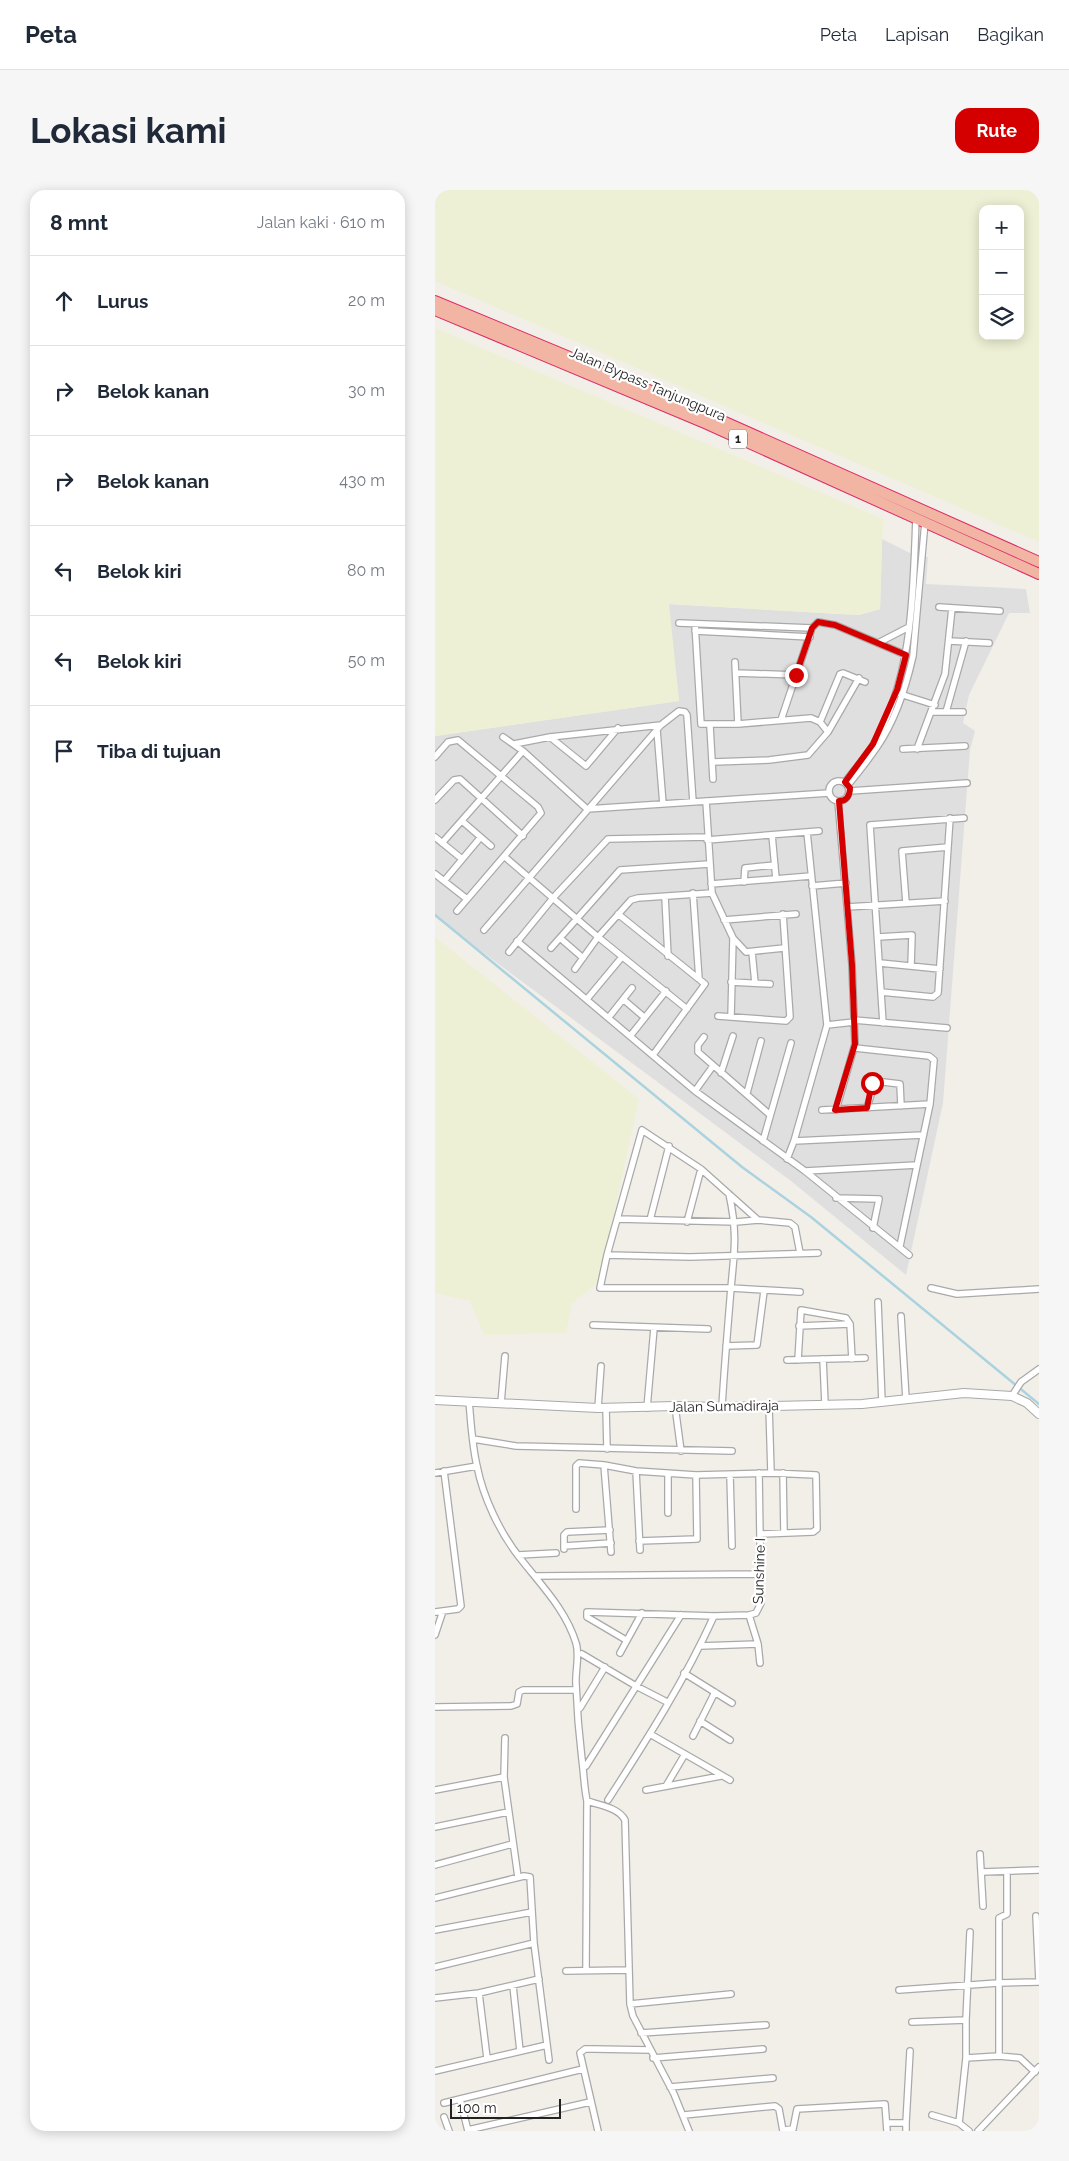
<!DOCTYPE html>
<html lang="id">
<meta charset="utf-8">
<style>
:root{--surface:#fff;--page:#f6f6f7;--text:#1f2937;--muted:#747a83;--line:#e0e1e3;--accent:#d40000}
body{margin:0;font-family:Raleway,sans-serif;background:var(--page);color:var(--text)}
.controls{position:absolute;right:15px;top:15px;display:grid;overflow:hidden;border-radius:10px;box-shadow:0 2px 12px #0003}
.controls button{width:45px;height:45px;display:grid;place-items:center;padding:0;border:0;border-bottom:1px solid var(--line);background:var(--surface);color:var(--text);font:25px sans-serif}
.scale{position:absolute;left:15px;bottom:12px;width:111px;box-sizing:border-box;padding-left:5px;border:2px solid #222;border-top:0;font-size:14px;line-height:18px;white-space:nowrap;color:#222;-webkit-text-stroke:4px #fff;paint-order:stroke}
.stop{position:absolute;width:15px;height:15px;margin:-11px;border:4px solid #d40000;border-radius:50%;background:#fff}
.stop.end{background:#d40000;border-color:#fff;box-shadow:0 1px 5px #0008}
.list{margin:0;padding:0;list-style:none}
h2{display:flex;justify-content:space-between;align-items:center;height:65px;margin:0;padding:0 20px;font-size:21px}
h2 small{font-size:16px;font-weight:400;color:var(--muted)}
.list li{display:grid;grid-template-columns:32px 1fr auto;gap:15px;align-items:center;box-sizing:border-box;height:90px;padding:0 20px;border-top:1px solid var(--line)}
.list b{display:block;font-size:19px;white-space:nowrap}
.list em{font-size:16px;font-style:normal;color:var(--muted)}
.icon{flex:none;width:28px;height:28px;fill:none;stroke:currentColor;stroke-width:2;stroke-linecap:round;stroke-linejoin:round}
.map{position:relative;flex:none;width:604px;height:1941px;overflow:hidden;border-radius:15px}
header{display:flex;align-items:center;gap:30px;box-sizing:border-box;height:70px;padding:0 25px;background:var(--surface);border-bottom:1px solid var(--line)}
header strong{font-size:24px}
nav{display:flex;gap:28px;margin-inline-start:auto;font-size:18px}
.intro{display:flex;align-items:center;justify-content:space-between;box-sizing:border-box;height:120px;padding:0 30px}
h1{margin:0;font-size:35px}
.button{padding:12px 22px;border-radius:15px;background:var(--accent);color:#fff;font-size:18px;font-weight:700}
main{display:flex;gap:30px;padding:0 30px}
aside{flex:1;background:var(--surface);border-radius:15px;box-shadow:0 2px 12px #0003}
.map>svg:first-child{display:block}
</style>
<header>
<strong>Peta</strong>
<nav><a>Peta</a><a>Lapisan</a><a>Bagikan</a></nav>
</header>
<div class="intro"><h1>Lokasi kami</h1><a class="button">Rute</a></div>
<main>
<aside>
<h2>8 mnt<small>Jalan kaki · 610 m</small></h2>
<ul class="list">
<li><svg class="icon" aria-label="ahead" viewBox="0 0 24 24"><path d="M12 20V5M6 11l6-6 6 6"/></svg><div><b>Lurus</b></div><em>20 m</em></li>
<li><svg class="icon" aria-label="right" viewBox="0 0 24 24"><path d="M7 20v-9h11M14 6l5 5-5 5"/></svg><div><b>Belok kanan</b></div><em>30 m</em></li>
<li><svg class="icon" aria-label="right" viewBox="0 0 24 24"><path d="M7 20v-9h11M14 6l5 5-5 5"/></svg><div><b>Belok kanan</b></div><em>430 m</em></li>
<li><svg class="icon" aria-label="left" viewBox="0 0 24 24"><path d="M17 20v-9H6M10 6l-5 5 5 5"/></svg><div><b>Belok kiri</b></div><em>80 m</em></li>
<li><svg class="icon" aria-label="left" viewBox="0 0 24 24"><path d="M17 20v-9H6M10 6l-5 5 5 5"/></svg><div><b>Belok kiri</b></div><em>50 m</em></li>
<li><svg class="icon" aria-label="arrive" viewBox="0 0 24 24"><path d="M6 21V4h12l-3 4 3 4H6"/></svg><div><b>Tiba di tujuan</b></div></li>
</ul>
</aside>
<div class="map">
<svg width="604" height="1941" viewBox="0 0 604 1941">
<rect width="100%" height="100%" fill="#f2efe9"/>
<path fill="#e0dfdf" d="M447 349 479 365 493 367 491 394 591 399 595 423H574L534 505 528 533 540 541 535 560 508 913 471 1085 356 991 0 727V546L244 511 233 414 424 425 445 419Z"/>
<path fill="#eef0d5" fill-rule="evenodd" d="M0 0H604V352L0 91ZM548 19H585V146H548Z
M0 138 448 329 445 419 424 425 234 414 244 511 0 546Z
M0 747 204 909 164 1092 137 1113 131 1143 49 1145 35 1111 0 1103Z"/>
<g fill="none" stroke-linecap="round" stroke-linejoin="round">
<path stroke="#aad3df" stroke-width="2.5" d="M0 725 307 977 376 1027 604 1214"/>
<defs>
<path id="minor" d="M504 417 565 421
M244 433 377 438
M260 434 266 534H303L376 528 385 532 393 542
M260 441 375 447
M515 451 554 453
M445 452 474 437
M300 472 303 534
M301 483 361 485
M465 504 500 515
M497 522H528
M511 522 531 451
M346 530 377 438 383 432 400 435 471 465
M385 532 405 484 408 483 430 492
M275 536 278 589
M222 540 228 614
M68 547 88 561 152 619 394 603
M115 547 151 576 183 538
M79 554 115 547 226 535
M468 559 530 556
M482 559 510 484 517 418
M0 567 13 552 23 550 103 617 106 623 22 721
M278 572 334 570 373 565 393 542 424 488
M394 601a10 10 0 1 1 20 0a10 10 0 1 1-20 0Z
M410 592C419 580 430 568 438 555 478 489 478 403 481 328
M413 595C423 583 433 570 442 557 460 531 471 497 478 466L490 332
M415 601 532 593
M0 610 19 590 25 589 88 646
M271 611 277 703 298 748 311 762 349 758
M27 631 56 656
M337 645 341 689
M0 647 27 669
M272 650 384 641
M7 653 88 561
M70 667 163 747 252 819
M0 684 32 709
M9 691 45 648
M309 692 310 678 340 675
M276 694 376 686
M377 696 411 693
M258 703 264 789
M230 707 233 766
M471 713 467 661 513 657
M412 717 510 711
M183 724 270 794 218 865
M289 730 361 724
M49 740 226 535 244 521 250 522 252 525 258 612
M443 747 477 745 476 776
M125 748 148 768
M82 751 260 901 370 981 474 1065
M116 758 185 680 274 674
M74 762 118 708 173 649 272 647
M317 762 320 793
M445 773 505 779
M140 779 163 747 196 710 203 708 277 703
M296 792 335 794
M446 802 498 807 503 803 515 628
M152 809 187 767
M189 810 209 827
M283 826 351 831 355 827 348 724
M174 827 197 798
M296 827 298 748
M419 830 512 838
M448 833 435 635 529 628
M392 835 419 832
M196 845 231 801
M269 847 263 855V862L334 924
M420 858 494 866 499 870 495 914 465 1056
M286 883 298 846
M260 901 278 876
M312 903 326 851
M432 918 440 891 465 894 466 916
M387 920 495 914
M401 920 420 854 417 775 403 611
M328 951 356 853
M359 951 488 945
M352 969 359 951 392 835 372 642
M370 981 482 975
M401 1008 444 1009 438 1038
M183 1029 301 1032 323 1030 355 1033 360 1037 365 1063
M215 1030 234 956
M323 1030 266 979 207 940 172 1065 165 1098H296L365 1102
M252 1032 266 979
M172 1065 255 1067 383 1063
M496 1098 522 1104 604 1099
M443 1112 447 1212
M466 1126 471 1209
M158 1135 273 1139
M364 1136 415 1134
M291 1156 322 1155 329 1101
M388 1169 390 1214
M352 1170 430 1168
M363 1170 366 1120 411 1128 415 1134 417 1169
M577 1206 586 1192 604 1179
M34 1211C36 1233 37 1255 42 1276 48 1307 65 1343 85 1368 106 1395 131 1420 141 1453 145 1466 140 1481 141 1494 142 1520 144 1545 147 1570 149 1584 149 1597 152 1611 165 1615 184 1618 190 1630L195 1814 198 1826 239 1904 254 1941
M66 1213 70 1166
M240 1216 246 1261
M334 1216 336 1283
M287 1217C289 1182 292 1146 295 1110 298 1068 304 1048 294 1004
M163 1218 166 1176
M171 1218 172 1259
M212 1218 219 1138
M38 1249 81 1256 297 1261
M169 1275 176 1362
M201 1281 205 1360
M0 1283 42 1276
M348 1283 349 1343
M295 1285 297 1356
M141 1319V1276L144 1273 169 1275 201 1281 261 1285 336 1283 381 1285 382 1339 378 1342 325 1344
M233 1323V1284
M204 1351 262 1349 261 1285
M129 1356 176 1353
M129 1359V1345L132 1342 175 1340
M83 1365 121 1363
M101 1386 326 1384
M0 1422 23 1419 26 1416 9 1281
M314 1425 323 1454 325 1473
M0 1445 8 1421
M191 1450 152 1427V1422L279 1426 314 1425 321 1423 326 1413 324 1283
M265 1456 323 1454
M185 1463 207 1423
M147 1464 201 1496 232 1512
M249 1483 297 1513
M0 1517 76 1516 82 1514 84 1502 88 1500H141
M145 1518 170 1477
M265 1531 295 1550
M215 1544 295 1590
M258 1546 280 1502
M70 1548 69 1587 83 1687
M151 1576 246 1425
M231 1596 250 1564
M0 1600 69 1587
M211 1600 286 1586
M173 1610C211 1551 250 1490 279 1426
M0 1637 73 1622
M545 1664 548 1716
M0 1675 77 1654
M547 1682 604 1680
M572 1682V1724L564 1728V1866L585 1868 600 1882
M0 1708 89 1686 95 1687 99 1753 114 1870
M601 1726 604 1791
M0 1740 97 1722
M535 1742 531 1830V1868L564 1866
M0 1777 99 1753
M151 1780 152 1611
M131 1781 194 1780
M78 1796 85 1861
M464 1800 563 1793 604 1792
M44 1803 52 1868
M0 1808 44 1803 104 1789
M195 1814 296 1804
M477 1832 531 1830
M206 1843 331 1835
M218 1868 328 1859
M0 1881 112 1855
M235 1897 338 1888
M9 1913 25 1909
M249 1925 340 1916 344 1919 348 1941
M497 1925 524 1933 534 1941
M9 1927 14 1941
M452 1933H471L475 1861
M471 1933V1941
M524 1933 531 1868
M33 1940 155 1912
M348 1940 358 1939 362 1919 450 1914 452 1941
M33 1941 25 1909 148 1879
M163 1941 145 1863 150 1859H159L215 1860
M543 1941 604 1877"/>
<path id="tertiary" d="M0 1210 163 1218 240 1216 287 1217 427 1214 529 1203 577 1206 592 1213 604 1224"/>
<path id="trunk" d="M0 111 281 228 604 372
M0 120 272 234 604 384"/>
</defs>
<use href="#minor" stroke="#a9a9a9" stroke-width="8"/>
<use href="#tertiary" stroke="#a9a9a9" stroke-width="10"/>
<use href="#trunk" stroke="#dc2a67" stroke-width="12"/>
<use href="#minor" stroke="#fff" stroke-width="5.5"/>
<use href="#tertiary" stroke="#fff" stroke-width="8"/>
<use href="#trunk" stroke="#f2b4a3" stroke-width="10"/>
</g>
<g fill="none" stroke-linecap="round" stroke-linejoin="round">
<path stroke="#d40000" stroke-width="6" d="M361 485 377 438 383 432 400 435 471 465 462 500 438 554 410 592 415 598C415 606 411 611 404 611L417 775 420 854 400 920 432 918 437 893"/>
</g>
<g text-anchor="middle" stroke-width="4.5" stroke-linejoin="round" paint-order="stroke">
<rect fill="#fff" stroke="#646464" stroke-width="1" x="294" y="239.5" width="18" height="19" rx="4"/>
<g font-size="12" font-weight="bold" fill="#222">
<text x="303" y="253">1</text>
</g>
<g font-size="14" fill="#222" stroke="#fff">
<text transform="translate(213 194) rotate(23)" y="5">Jalan Bypass Tanjungpura</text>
<text transform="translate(289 1216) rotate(-1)" y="5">Jalan Sumadiraja</text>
<text transform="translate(324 1381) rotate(-88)" y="5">Sunshine I</text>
</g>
</g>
</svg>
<div class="controls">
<button>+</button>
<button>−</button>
<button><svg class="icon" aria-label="layers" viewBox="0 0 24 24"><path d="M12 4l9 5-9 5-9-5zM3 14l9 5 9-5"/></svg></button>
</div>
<div class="scale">100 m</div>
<div class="stop" style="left:437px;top:893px"></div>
<div class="stop end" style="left:361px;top:485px"></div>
</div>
</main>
